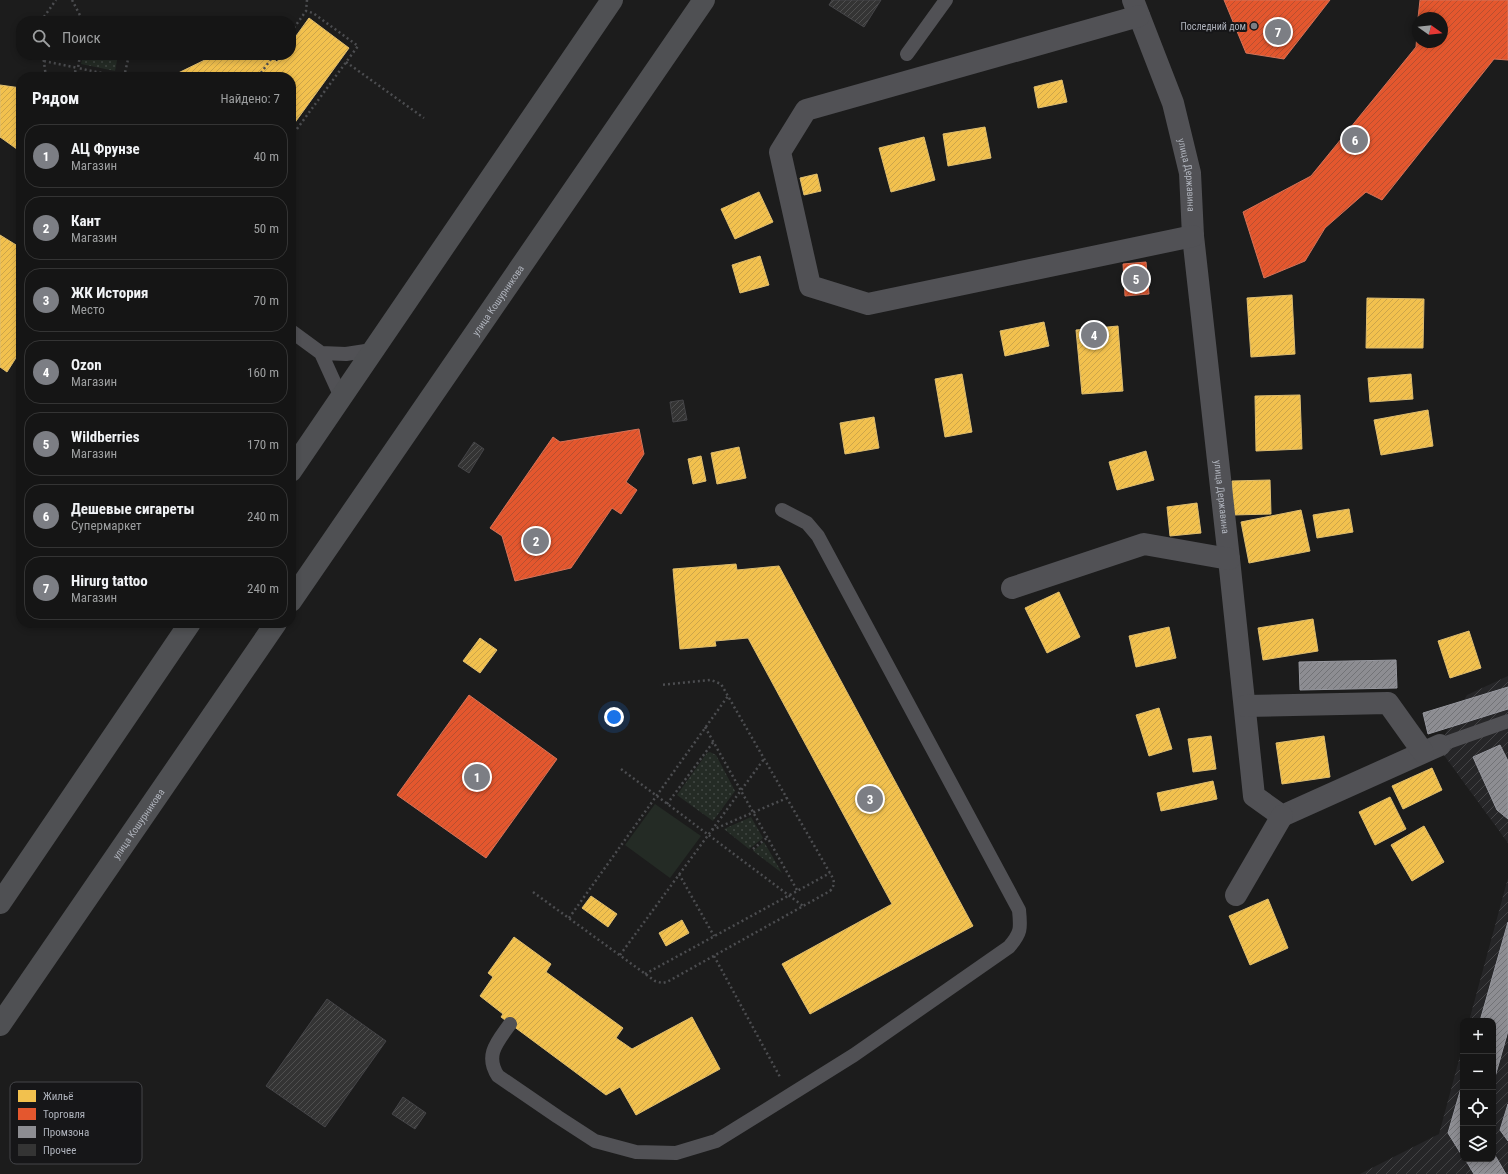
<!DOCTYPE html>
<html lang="ru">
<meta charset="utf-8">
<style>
:root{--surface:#151515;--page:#222;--text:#f1f3f6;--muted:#9d9fa0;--line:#343434;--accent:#7c7e84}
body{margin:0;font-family:"Roboto Condensed",sans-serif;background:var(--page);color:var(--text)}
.controls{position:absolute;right:12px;bottom:12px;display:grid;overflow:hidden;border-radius:8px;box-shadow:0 2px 6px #0003}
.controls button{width:36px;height:36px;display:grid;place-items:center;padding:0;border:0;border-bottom:1px solid var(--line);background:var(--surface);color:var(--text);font:20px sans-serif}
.compass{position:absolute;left:1412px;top:12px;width:36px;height:36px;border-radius:50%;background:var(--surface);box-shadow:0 2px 6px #0003;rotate:105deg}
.you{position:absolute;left:614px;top:717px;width:14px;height:14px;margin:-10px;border:3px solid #fff;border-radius:50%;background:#1a73e8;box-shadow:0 0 0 6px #1a73e833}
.badge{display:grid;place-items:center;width:26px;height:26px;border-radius:50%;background:var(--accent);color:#fff;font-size:13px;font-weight:700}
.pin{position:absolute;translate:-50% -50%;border:2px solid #fff;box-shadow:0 1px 4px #0006}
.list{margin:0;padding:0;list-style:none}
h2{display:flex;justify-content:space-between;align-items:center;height:52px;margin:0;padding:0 16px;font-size:17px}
h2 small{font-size:13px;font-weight:400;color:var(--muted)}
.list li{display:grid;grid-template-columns:26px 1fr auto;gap:12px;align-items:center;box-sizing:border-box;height:64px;margin:0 8px 8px;padding:0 8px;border:1px solid var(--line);border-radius:16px}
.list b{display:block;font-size:15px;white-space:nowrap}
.list p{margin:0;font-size:13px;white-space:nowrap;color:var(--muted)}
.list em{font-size:13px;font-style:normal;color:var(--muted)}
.icon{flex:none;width:22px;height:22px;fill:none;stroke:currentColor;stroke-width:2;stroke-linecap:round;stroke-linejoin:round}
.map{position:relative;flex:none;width:1508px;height:1174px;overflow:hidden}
.search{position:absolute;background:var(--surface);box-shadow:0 2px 6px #0003;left:16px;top:16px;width:280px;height:44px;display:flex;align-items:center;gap:10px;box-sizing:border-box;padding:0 14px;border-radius:16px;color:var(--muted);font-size:15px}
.panel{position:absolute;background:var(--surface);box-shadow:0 2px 6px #0003;left:16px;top:72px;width:280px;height:556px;border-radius:16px}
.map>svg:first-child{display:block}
</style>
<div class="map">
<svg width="1508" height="1174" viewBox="0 0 1508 1174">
<defs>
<pattern id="industrial-furrows" width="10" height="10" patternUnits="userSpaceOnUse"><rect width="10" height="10" fill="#262628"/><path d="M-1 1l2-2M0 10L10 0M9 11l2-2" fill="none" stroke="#434345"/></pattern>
<pattern id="park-dots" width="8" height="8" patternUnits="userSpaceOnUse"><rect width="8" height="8" fill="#242b25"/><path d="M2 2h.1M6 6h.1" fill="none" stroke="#414743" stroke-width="1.8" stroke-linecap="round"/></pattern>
<pattern id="homes-hatch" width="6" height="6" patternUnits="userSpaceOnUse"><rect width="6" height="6" fill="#f2c14e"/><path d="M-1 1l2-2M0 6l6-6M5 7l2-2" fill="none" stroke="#cca54a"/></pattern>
<pattern id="shops-hatch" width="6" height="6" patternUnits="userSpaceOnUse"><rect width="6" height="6" fill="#e4572e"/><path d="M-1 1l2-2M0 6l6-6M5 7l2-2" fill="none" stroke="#b84f30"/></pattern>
<pattern id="industry-hatch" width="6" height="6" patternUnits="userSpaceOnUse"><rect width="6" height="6" fill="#8d8d92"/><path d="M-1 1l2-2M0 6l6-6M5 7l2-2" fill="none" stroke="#727377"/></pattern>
<pattern id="building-hatch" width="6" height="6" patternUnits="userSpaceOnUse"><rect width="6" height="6" fill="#343434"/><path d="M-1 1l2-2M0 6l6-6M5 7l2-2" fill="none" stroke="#4f4f4f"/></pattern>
</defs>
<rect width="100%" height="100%" fill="#1c1c1c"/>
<path fill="url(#industrial-furrows)" d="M1508 676V843L1438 747 1467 695Z
M1508 878V1174H1360L1439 1134 1463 1045V1159H1493V1021H1469Z"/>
<path fill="url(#park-dots)" d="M83 55H118L115 71 81 64Z
M710 752 716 755 735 791 713 821 677 795 707 753Z
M751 817 763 838 749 849 724 829Z
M764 842 782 873 753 851Z"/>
<path fill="#242b25" d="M655 804 701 836 670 878 625 845Z"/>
<path fill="url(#homes-hatch)" stroke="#debd6f" d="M309 18 349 48 291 128V77H170L215 55H268L277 62 282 55H291V43Z
M1062 80 1067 102 1038 108 1034 87Z
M0 85 21 88V152L0 137Z
M985 127 991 158 948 166 943 134Z
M924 137 935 180 891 192 879 148Z
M817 174 821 191 804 195 800 178Z
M759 192 773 222 735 239 721 209Z
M0 235 21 248V350L7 372 0 367Z
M760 256 769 285 740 293 732 265Z
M1292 295 1295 354 1251 357 1247 298Z
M1367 298 1424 299 1423 348H1366Z
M1044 322 1049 346 1005 356 1000 331Z
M1118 326 1123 391 1082 394 1076 330Z
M962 374 972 432 945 437 935 379Z
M1411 374 1413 399 1370 402 1368 378Z
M1300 395 1302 449 1256 451 1255 396Z
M1428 410 1433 446 1381 455 1374 420Z
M874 417 879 448 845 454 840 423Z
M739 447 746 478 717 484 711 453Z
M1146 451 1154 480 1117 490 1109 462Z
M701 456 706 481 693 484 688 459Z
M1270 480 1271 514 1233 515 1232 481Z
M1197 503 1201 533 1170 536 1167 507Z
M1349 509 1353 532 1317 538 1313 515Z
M1301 510 1310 551 1249 563 1241 522Z
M736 564 737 570 779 566 973 926 810 1014 782 964 892 904 748 638 715 641 716 646 680 649 673 569Z
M1059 592 1080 637 1047 653 1025 608Z
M1313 619 1318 651 1263 660 1258 628Z
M1169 627 1176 658 1136 667 1129 636Z
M1469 631 1481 668 1450 678 1438 641Z
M480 638 497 650 480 673 463 661Z
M1159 708 1172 749 1149 756 1136 715Z
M1211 736 1216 769 1193 772 1188 739Z
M1324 736 1330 777 1282 784 1276 743Z
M1432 768 1442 790 1403 809 1392 786Z
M1213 781 1217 799 1161 811 1157 793Z
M1390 797 1406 829 1375 845 1359 812Z
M1424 826 1444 862 1412 881 1391 845Z
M591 896 617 914 608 927 582 908Z
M1268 899 1288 948 1250 965 1229 916Z
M682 920 689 933 666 946 659 933Z
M514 937 551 964 546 972 623 1028 616 1038 632 1049 692 1017 720 1069 636 1115 620 1087 606 1095 501 1017 503 1014 480 996 493 977 488 973Z"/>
<path fill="url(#shops-hatch)" stroke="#d47359" d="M1224 0H1330L1284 59 1246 53Z
M1420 0H1508V60L1494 59 1382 200 1366 192 1325 228 1305 261 1264 278 1243 212 1311 176 1416 47 1418 20V42H1442V18H1418Z
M1146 262 1149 294 1125 296 1123 264Z
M639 429 644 454 626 482 637 490 621 514 612 508 571 568 515 581 502 536 490 528 553 437 560 442Z
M469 695 557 759 486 858 397 795Z"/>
<path fill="url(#industry-hatch)" stroke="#97989f" d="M1396 660 1397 688 1300 690 1299 662Z
M1508 687V709L1428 734 1423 713Z
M1500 745 1508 761V819L1497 810 1473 757Z
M1508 922V1031L1493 1084V1021H1480Z
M1463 1081V1157L1448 1133Z
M1508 1104V1141L1500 1130Z
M1493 1152 1506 1174H1474L1465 1159H1493Z"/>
<path fill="url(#building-hatch)" stroke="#454548" d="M832 0H881L864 27 829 5Z
M683 400 687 420 673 422 670 402Z
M474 442 484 449 469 473 458 466Z
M327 999 386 1041 325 1127 266 1086Z
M403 1097 426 1113 415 1129 392 1114Z"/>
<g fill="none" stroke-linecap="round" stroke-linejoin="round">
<path stroke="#4c4d50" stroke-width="2.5" stroke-dasharray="2 3" stroke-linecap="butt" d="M72 0 83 21
M41 21 56 0
M291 32 306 11 307 0
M43 55 46 77
M80 55 78 68 120 77
M44 61 78 68
M346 62 424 118
M74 77 76 68
M124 77 129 55
M258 77 274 55
M291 137 358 46 313 13 306 11
M705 727 797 890
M621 769 803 906
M667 804 714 741
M712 830 787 798
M753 849 768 837
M679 874 714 936
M533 892 655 981 662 983 667 982 830 891C836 884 834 880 830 873L721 684 711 680 660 685
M569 918 728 696
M620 955 764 759
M714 956 780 1077
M645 974 830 873"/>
<path stroke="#515155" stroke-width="14" d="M907 54 946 0
M291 331 321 353 341 397
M321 353 346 354 372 350
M1440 745 1508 721
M510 1024C498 1041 484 1055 498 1076L558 1117 595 1141 636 1152 676 1153 716 1141 790 1095 854 1055 1009 947C1021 933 1021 929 1019 910L818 536 807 523 782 510"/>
<g stroke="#515155" stroke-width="22">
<path id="s1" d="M1133 0 1173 103 1190 173 1193 236 1229 559 1254 796 1282 816 1440 745"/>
<path d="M1139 16 806 110 780 152 810 286 868 304 1193 236"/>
<path d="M1012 588 1144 544 1229 559"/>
<path d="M1245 706 1388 703 1423 752"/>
<path d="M1236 895 1282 816"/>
</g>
<g stroke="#4f5053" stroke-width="22">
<path d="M291 471 612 0"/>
<path id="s2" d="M291 601 704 0"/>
<path d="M0 903 190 623"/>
<path id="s3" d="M0 1025 276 623"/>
</g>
</g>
<circle fill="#7c7e84" stroke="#161618" stroke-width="1.5" cx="1254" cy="26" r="4"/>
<g text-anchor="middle" stroke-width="4" stroke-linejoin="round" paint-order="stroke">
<g font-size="10" fill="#afb3bc" stroke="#161618" text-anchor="end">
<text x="1246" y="30">Последний дом</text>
</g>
<g font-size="10" fill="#afb3bc" stroke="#161618">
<text dy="4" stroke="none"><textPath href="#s1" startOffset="184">улица Державина</textPath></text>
<text dy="4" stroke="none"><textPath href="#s2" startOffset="365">улица Кошурникова</textPath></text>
<text dy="4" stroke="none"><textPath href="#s1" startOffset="508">улица Державина</textPath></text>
<text dy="4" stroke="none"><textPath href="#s3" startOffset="244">улица Кошурникова</textPath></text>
</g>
</g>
<rect x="10" y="1082" width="132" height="82" rx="6" fill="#161618" stroke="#444549" stroke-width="1"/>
<rect x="18" y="1090" width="18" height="12" fill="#f2c14e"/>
<rect x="18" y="1108" width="18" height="12" fill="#e4572e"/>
<rect x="18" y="1126" width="18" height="12" fill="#8d8d92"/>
<rect x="18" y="1144" width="18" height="12" fill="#343434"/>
<g font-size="11" fill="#afb3bc">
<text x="43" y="1100">Жильё</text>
<text x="43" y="1118">Торговля</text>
<text x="43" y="1136">Промзона</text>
<text x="43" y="1154">Прочее</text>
</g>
</svg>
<div class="controls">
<button>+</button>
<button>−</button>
<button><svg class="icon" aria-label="locate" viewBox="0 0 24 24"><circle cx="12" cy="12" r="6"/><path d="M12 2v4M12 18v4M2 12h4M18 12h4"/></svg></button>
<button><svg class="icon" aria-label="layers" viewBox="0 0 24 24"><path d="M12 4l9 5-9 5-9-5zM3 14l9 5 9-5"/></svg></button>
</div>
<svg class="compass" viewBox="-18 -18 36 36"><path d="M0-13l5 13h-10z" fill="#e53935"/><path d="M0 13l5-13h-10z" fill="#9d9fa0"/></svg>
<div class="you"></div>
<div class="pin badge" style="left:477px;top:777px">1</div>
<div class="pin badge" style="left:536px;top:541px">2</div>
<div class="pin badge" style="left:870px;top:799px">3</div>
<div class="pin badge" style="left:1094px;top:335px">4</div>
<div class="pin badge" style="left:1136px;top:279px">5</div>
<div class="pin badge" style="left:1355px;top:140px">6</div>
<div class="pin badge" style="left:1278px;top:32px">7</div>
<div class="search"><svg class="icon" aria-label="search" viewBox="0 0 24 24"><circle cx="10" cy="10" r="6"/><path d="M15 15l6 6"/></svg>Поиск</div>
<section class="panel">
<h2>Рядом<small>Найдено: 7</small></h2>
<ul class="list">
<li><span class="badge">1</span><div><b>АЦ Фрунзе</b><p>Магазин</p></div><em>40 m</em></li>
<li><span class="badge">2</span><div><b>Кант</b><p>Магазин</p></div><em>50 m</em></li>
<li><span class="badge">3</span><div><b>ЖК История</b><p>Место</p></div><em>70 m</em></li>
<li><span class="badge">4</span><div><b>Ozon</b><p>Магазин</p></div><em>160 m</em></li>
<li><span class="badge">5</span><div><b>Wildberries</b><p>Магазин</p></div><em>170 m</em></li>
<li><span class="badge">6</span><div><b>Дешевые сигареты</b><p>Супермаркет</p></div><em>240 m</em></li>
<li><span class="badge">7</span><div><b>Hirurg tattoo</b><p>Магазин</p></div><em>240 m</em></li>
</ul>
</section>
</div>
